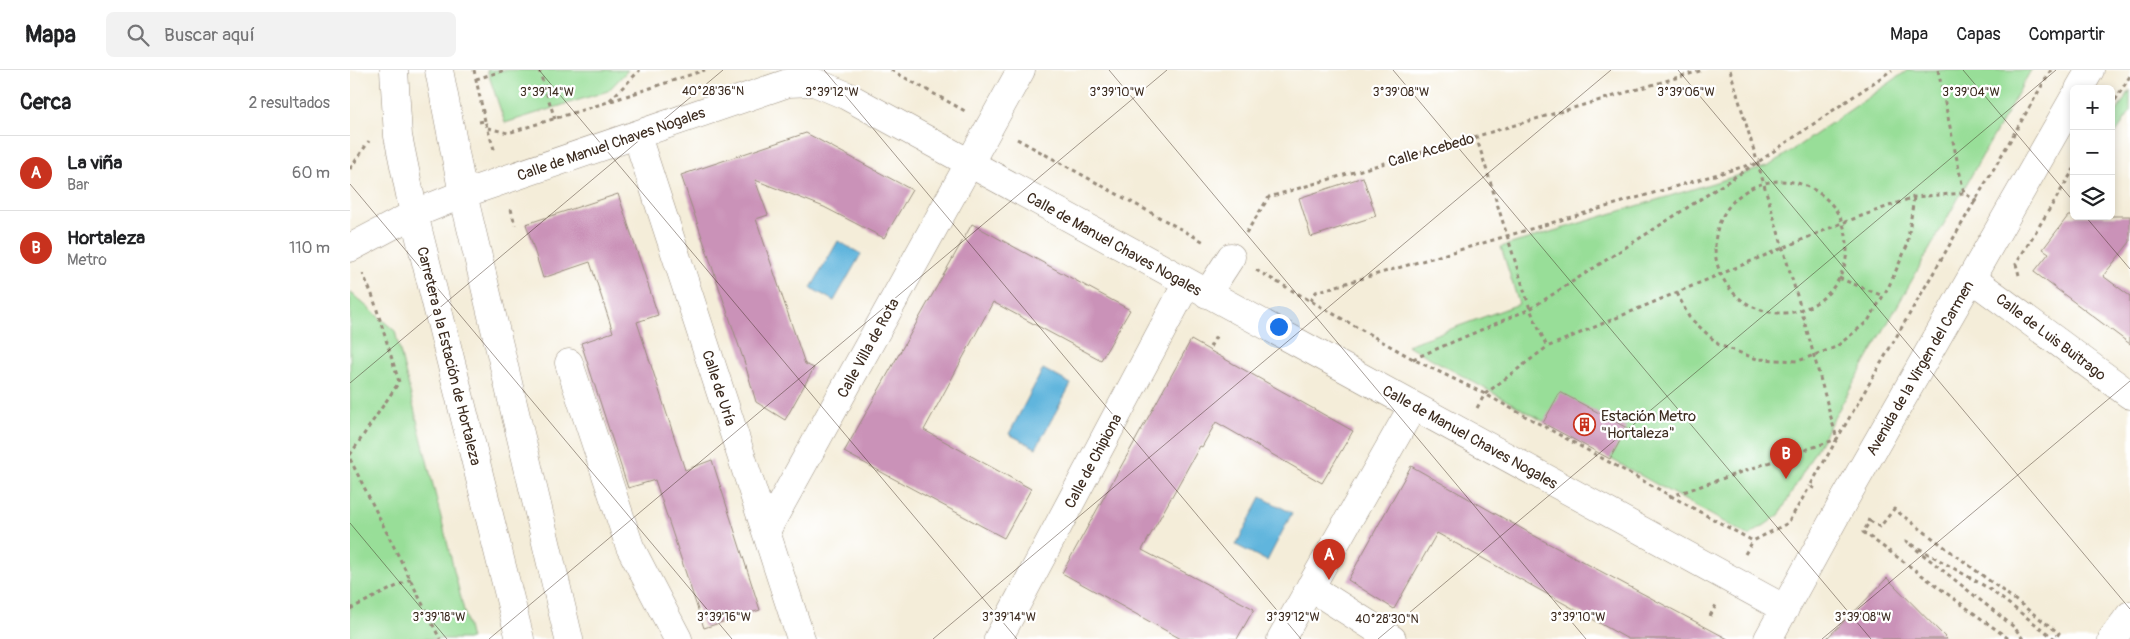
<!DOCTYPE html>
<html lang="es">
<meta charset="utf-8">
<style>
:root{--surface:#fff;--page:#f2f2f2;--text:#202124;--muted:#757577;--line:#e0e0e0;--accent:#c8321e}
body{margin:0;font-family:Pangolin,sans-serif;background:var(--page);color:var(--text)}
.controls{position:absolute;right:15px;top:15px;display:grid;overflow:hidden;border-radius:8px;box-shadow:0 2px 8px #0003}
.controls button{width:45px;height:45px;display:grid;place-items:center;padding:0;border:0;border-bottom:1px solid var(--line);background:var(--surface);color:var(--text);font:25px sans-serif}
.you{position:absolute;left:928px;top:256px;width:18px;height:18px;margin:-12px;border:4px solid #fff;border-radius:50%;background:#1a73e8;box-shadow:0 0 0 8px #1a73e833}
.badge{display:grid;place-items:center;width:32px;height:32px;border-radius:50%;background:var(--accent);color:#fff;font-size:16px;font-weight:700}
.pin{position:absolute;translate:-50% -41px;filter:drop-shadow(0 1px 2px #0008)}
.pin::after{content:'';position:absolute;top:26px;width:18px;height:15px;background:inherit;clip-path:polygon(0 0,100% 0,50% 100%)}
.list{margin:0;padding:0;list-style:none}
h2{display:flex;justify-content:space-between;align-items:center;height:65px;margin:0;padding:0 20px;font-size:21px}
h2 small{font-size:16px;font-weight:400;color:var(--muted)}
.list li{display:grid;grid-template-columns:32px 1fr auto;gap:15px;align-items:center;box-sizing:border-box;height:75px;padding:0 20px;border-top:1px solid var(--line)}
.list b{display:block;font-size:19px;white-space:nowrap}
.list p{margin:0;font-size:16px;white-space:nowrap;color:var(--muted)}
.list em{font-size:16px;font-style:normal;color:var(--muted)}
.icon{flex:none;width:28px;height:28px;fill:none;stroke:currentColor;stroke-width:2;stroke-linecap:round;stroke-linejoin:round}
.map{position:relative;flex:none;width:1780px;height:569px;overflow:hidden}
header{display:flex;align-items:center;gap:30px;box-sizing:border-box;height:70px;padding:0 25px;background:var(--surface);border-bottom:1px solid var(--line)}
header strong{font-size:24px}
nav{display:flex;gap:28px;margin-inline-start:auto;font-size:18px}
.search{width:350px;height:45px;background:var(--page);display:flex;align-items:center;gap:12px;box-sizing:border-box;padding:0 18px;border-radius:8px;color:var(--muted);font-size:19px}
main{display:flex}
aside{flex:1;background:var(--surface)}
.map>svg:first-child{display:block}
</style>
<header>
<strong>Mapa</strong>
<div class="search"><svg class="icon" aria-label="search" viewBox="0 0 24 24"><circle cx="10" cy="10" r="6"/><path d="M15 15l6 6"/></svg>Buscar aquí</div>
<nav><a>Mapa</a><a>Capas</a><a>Compartir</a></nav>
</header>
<main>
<aside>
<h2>Cerca<small>2 resultados</small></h2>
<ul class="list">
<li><span class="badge">A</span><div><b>La viña</b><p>Bar</p></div><em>60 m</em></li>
<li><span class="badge">B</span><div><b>Hortaleza</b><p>Metro</p></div><em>110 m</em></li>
</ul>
</aside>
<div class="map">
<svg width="1780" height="569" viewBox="0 0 1780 569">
<rect width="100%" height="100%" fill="#fff"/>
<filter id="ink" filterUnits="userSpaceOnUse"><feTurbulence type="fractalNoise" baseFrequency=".02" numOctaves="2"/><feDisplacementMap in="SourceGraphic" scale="10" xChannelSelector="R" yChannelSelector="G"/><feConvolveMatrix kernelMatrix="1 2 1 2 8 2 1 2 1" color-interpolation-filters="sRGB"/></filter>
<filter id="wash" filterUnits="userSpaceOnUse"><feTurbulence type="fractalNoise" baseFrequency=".0096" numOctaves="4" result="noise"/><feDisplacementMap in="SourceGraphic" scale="20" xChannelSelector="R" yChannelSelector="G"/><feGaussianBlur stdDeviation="1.12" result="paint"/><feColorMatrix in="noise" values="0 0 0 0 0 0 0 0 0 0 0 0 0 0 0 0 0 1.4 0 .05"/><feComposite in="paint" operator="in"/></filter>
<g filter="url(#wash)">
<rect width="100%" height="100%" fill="#f4edd9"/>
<path fill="#98de98" stroke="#6a845b" d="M137 0H278L258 21 155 53Z
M1558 0H1681L1429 445 1399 466 1057 275 1169 234 1151 177 1419 96Z
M1780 20V42L1761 70V51Z
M0 222 45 261 121 569H0Z"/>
<path fill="#61b5dd" stroke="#4e707e" d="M488 171 511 184 484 231 461 218Z
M693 299 721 314 686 378 659 364Z
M911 427 942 443 917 491 886 475Z"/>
<g id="blocks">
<path fill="#ca92b8" d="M456 63 562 120 534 168 474 137 405 110 418 145 406 149 455 294 464 298 435 350 406 332 395 294 331 105Z
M1013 107 1026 146 961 167 949 128Z
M268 124 308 245 287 252 335 400 362 390 410 540 354 558 305 410 278 418 231 273 263 262 240 192 193 208 176 154Z
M1718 146H1780V172L1753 206 1780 226V274L1684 202 1699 183 1693 179Z
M622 154 780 240 751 290 643 232 574 360 681 419 654 468 494 382Z
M841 270 1003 361 972 413 866 352 852 377 850 376 792 480 904 539 887 569H831L712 503Z
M1210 322 1277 358 1260 389 1193 353Z
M1061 396 1192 470 1378 569H1278L1087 463 1044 539 998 510Z
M1537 508 1597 569H1476L1510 536Z"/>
</g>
</g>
<g filter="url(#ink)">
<use href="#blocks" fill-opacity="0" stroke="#988c7c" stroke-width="1"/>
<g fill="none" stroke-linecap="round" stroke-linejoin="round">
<defs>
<path id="minor" d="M44 0 48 66 64 144 170 569
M89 0 113 124 219 569
M1729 19 1740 0
M287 66 451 569
M0 178 64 144 113 124 438 13 464 12 495 25 1435 539
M1621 208 1780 325
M857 224 881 187
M219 293 280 477 328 569
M416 461 671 0
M960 517 1042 569
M648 569 837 213
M931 569 1063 336
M1418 569 1492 434 1724 28
M1762 569 1780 545"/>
</defs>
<use href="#minor" stroke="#988c7c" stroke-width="29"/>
<path stroke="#988c7c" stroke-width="3" stroke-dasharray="4 4" stroke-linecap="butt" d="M124 0 135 51
M189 0 205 49
M541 0 615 41
M1380 0 1451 239 1487 369 1460 416 1467 420
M1588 0 1614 123
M126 9 156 0
M261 31 355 0
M1761 37 1780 6
M129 52 135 51 145 82
M138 58 158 63 258 32 290 0
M1126 66 1180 239 1197 277
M667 69 856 173
M0 99 19 71
M1365 177a66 66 0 1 1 132 0a66 66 0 1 1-132 0Z
M161 139 165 155
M896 163 919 127 1353 0
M906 200 1063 289 1135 324 1403 471 1438 453 1460 416
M1669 205 1666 194 1724 99
M1489 208 1533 226
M1327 223 1339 247 1369 275 1407 289 1448 291 1486 277 1518 251 1539 216 1557 176 1564 127
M961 231 966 222 1402 94
M860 277 868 263
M1063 289 1180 239 1408 92 1542 0
M1127 338 1135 324 1197 277 1492 153 1564 127 1614 123 1629 133
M0 385 49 312 23 227 13 204
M0 389 90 569
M1319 427 1487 369 1701 0
M1517 450 1520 451 1513 462 1659 569
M1520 451 1530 457 1544 439 1709 563 1705 569 1638 518 1556 471 1664 557 1673 569
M1395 484 1403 471
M0 539 61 509
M1360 546 1366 535"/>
<use href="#minor" stroke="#fff" stroke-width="28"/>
</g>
</g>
<path fill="none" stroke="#3b2a1e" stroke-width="1" stroke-opacity="0.45" d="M189 0 667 569M474 0 951 569M759 0 1236 569M1043 0 1521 569M1328 0 1780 539M1613 0 1724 132M0 114 382 569M1735 146 1780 199M0 313 373 0M0 453 97 569M139 569 817 0M583 569 1261 0M1028 569 1706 0M1472 569 1780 311"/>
<defs>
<symbol id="building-ring" viewBox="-11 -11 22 22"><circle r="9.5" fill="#fff" stroke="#c8321e" stroke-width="1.5"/><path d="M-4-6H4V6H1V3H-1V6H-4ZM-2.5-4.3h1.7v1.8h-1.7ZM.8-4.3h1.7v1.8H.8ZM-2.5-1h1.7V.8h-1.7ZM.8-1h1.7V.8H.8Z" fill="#c8321e"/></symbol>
</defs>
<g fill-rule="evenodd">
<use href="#building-ring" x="1222" y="342" width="25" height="25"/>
</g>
<g text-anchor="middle" stroke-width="4.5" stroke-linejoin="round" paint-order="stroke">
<g font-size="15" fill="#3b2a1e" stroke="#fff">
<text transform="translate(261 74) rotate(-19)" y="5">Calle de Manuel Chaves Nogales</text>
<text transform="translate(1081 80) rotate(-16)" y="5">Calle Acebedo</text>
<text transform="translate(764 174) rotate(29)" y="5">Calle de Manuel Chaves Nogales</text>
<text transform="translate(1701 267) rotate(37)" y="5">Calle de Luis Buitrago</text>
<text transform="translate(518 278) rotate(-61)" y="5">Calle Villa de Rota</text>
<text transform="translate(99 286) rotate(76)" y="5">Carretera a la Estación de Hortaleza</text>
<text transform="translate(1570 298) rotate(-60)" y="5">Avenida de la Virgen del Carmen</text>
<text transform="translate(369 318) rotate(72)" y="5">Calle de Uría</text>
<text transform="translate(1120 367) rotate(29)" y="5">Calle de Manuel Chaves Nogales</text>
<text transform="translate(743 391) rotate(-62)" y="5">Calle de Chipiona</text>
</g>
<g font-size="15" fill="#3b2a1e" stroke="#fff" text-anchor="start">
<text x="1251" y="351">Estación Metro<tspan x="1251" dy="17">"Hortaleza"</tspan></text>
</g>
</g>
<g font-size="12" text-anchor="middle" fill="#3b2a1e" stroke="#fff" stroke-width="4.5" stroke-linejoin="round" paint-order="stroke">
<text x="363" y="25">40°28'36"N</text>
<text x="197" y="26">3°39'14"W</text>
<text x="482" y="26">3°39'12"W</text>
<text x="767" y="26">3°39'10"W</text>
<text x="1336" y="26">3°39'06"W</text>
<text x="1051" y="26">3°39'08"W</text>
<text x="1621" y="26">3°39'04"W</text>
<text x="89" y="551">3°39'18"W</text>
<text x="374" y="551">3°39'16"W</text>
<text x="659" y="551">3°39'14"W</text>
<text x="943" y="551">3°39'12"W</text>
<text x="1228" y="551">3°39'10"W</text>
<text x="1513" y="551">3°39'08"W</text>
<text x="1037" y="553">40°28'30"N</text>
</g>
</svg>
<div class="controls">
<button>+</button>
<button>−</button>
<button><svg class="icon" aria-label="layers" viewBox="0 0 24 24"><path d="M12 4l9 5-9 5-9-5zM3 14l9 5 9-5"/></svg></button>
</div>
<div class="you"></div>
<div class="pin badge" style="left:979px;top:510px">A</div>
<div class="pin badge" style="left:1436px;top:409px">B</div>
</div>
</main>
